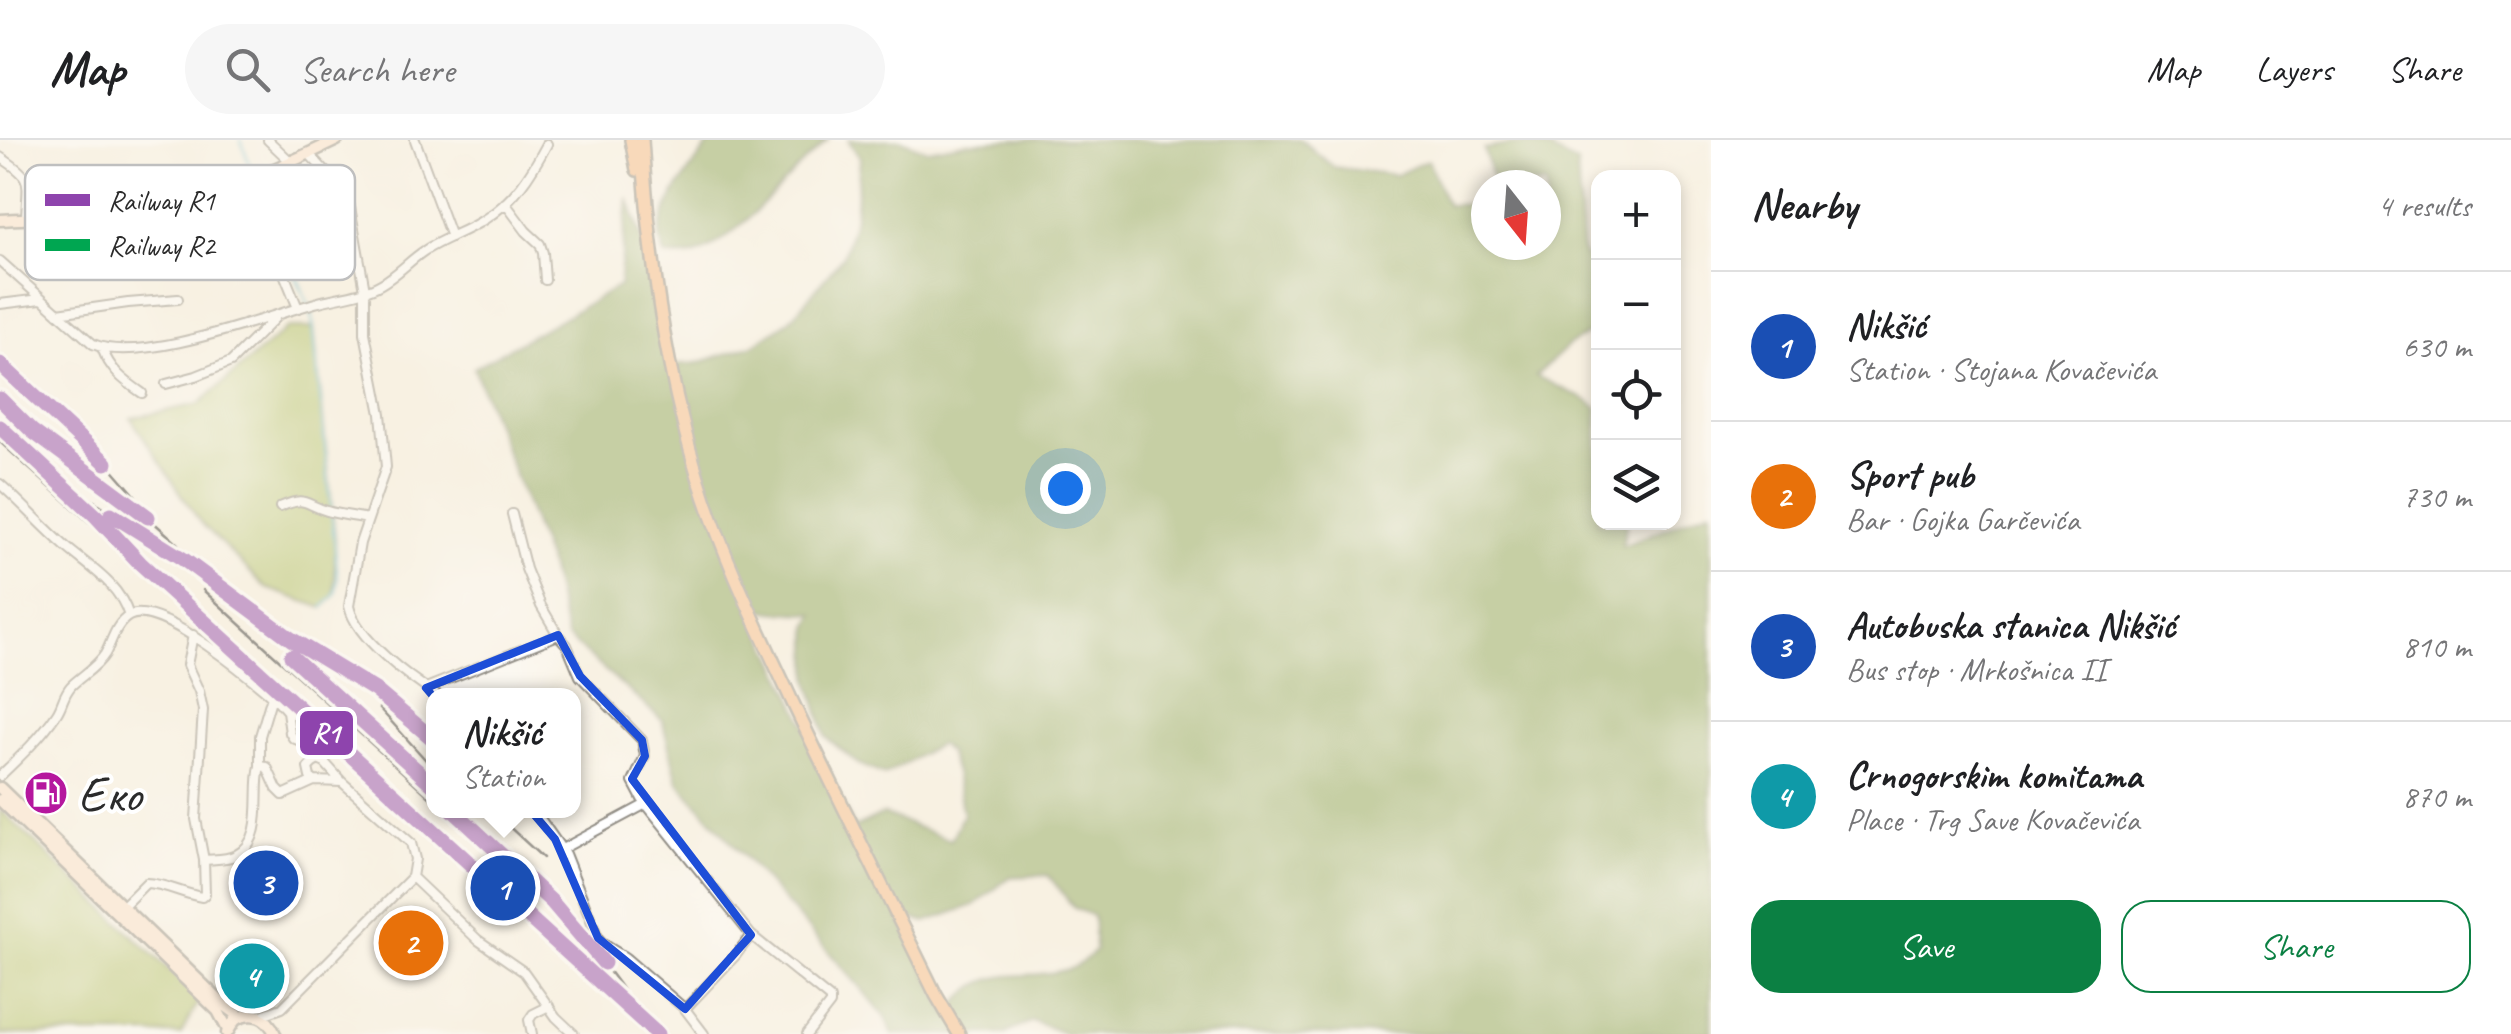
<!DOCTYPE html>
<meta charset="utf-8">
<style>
:root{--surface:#fff;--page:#f6f6f6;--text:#202124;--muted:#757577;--line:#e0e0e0;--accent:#0b8043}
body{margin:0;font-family:Caveat,sans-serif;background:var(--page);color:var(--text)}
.controls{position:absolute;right:30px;top:30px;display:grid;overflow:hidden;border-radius:20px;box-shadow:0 5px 15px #0003}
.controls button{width:90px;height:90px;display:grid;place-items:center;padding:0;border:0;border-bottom:2px solid var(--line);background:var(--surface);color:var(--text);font:50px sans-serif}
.compass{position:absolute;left:1471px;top:30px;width:90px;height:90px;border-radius:50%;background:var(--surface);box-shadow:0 5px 15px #0003;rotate:163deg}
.you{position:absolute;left:1065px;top:348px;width:35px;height:35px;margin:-25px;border:8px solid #fff;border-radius:50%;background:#1a73e8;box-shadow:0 0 0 15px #1a73e833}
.badge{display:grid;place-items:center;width:65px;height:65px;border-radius:50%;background:var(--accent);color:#fff;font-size:32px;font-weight:700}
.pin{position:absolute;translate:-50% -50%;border:5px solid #fff;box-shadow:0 2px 10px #0006}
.popup{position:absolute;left:426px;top:548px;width:155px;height:130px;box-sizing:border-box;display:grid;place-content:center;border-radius:20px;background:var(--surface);filter:drop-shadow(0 2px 8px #0005);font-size:32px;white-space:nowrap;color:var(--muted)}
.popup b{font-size:38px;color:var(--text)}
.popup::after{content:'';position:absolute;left:50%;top:100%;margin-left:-20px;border:20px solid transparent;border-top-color:var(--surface)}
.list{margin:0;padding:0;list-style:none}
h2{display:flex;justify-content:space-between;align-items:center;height:130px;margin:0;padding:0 40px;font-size:42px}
h2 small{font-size:32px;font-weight:400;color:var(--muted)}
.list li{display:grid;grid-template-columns:65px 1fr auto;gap:30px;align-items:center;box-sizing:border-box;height:150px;padding:0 40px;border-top:2px solid var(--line)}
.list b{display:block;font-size:38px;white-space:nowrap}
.list p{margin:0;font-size:32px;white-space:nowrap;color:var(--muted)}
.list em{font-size:32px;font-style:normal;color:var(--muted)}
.actions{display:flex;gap:20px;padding:30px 40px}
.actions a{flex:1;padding:22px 0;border:2px solid var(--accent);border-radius:30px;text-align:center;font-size:35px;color:var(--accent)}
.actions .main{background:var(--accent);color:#fff}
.icon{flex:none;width:55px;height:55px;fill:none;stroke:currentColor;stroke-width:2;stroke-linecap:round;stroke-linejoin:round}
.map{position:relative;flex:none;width:1711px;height:894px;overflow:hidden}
header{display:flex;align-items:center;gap:60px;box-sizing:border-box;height:140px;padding:0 50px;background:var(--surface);border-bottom:2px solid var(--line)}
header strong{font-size:48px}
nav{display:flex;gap:55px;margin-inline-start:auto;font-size:35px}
.search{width:700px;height:90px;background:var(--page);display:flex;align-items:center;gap:25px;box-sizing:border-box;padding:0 35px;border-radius:55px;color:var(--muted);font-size:38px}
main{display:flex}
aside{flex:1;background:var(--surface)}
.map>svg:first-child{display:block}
</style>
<header>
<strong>Map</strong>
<div class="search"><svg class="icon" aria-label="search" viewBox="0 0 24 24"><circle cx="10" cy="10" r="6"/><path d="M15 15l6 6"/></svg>Search here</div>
<nav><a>Map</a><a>Layers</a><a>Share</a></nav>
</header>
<main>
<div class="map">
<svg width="1711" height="894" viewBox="0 0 1711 894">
<rect width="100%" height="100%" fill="#fff"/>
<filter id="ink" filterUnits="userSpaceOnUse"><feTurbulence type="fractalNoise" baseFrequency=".01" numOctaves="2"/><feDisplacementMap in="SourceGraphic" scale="20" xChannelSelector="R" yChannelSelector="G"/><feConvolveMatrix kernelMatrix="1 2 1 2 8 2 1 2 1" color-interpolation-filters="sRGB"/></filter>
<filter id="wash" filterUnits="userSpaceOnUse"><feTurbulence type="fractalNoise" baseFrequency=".0048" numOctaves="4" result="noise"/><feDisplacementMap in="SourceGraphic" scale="40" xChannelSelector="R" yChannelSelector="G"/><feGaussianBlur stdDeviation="2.25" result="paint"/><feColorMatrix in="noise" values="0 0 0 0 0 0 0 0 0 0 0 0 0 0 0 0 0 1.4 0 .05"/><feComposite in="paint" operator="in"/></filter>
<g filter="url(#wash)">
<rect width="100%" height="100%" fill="#f8f1e2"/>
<path fill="#adc064" stroke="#6c7648" stroke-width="2.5" d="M287 188H314L335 398V455L323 468 266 448 200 382 131 278 199 264Z
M0 669 200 859 181 894H0Z"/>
<path fill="#8aa65a" stroke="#5a6842" stroke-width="2.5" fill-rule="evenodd" d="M712 0H828C789 32 741 98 696 114 687 118 674 116 665 116 663 109 659 100 660 92 665 58 693 27 712 0Z
M848 0H901L927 10 965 3 1015 0H1301L1334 27 1396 35 1428 20 1447 65 1486 64V105H1546V45H1494L1484 9C1531 0 1536 0 1577 24L1583 112 1598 137V188L1569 205 1536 236 1587 260 1598 268V382L1627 383 1622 406 1711 369V894H1066L1032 881 1005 894H893L884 876 858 845 678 642 662 580 567 497 548 422 474 228 619 146 628 58 654 132 670 225 697 223 753 205 790 180 843 116 855 76 860 18ZM751 468 773 472 815 474 809 487V539L826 597 858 624 885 635 939 604 948 612 955 633 963 674 951 700 883 674 854 688ZM1048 735 1074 768 1093 776 1095 811C1087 817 1079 827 1069 829 1017 844 985 819 948 875L898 775 926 782 975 765 1010 737Z"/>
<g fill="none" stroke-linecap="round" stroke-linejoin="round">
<path stroke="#4cb4ca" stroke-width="2.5" d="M241 0 253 35
M256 42 312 173 338 439 336 454 323 468"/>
</g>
</g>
<g filter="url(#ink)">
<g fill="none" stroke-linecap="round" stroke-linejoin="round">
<defs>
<path id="street" d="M268 0 291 22
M415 0 451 97
M309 14 342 49 350 67 365 150V193L381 274 386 327 360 403 349 466C356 499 410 538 438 556
M0 17C35 39 27 40 26 79
M246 41 298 168
M505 63 526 91 540 104 543 113 545 140
M0 121 93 204C140 225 265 177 315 163 336 157 362 155 381 144 397 135 409 121 424 111 443 98 466 92 485 79 515 60 531 34 547 4
M0 164 41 159
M58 173 128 163 178 159
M102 208C110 230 123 240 142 253
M166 244 196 236 231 222 275 178
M0 344C23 364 42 386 65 406 89 427 119 443 129 476
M280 367C307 356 302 363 327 371 340 375 355 376 368 379
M512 374 526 429 541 466 558 495 567 505 580 536 642 600 645 616 633 642 642 659 751 795 830 859V864L807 894
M426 548 558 495
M260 626V596L272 556
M0 636C20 617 42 596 57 573 63 564 63 555 71 546 81 536 97 527 105 514 112 502 115 484 129 476 159 459 256 542 279 562L287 571 290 593 293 598 310 605 316 621
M314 641 310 637 308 628 313 623 318 620 325 623 342 642 411 703 415 719 412 737
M534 670 565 714 598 798C606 808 617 811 627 819L685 869 704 894
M562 709 646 664
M204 720C214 719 227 720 236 715 267 700 253 652 260 626L267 627 277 649 283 655 314 641 342 642
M412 737 478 800 524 832 556 877 574 894
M119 770 146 743C164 743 183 754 202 757L205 754 204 720 196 679 203 570 199 551 187 525 193 495
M685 869 736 815 751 795
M259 876 282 868 412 737
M532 894 529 880 533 874 549 866"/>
<path id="secondary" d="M0 80C54 77 109 76 163 66 225 53 281 27 337 0
M0 648 224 865 241 877
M0 660 218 871 228 890
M227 893 235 880C252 870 268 876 275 894"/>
<path id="primary" d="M631 0 637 30
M642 0C649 114 664 227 698 337 722 415 758 488 792 561 839 660 888 757 936 855L959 894"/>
</defs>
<use href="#street" stroke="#928e86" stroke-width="12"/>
<use href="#secondary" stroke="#928e86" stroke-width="15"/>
<use href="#primary" stroke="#928e86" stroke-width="16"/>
<use href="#street" stroke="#fff" stroke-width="8"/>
<use href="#secondary" stroke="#fde4d0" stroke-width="10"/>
<use href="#primary" stroke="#f9bc89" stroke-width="11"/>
<path stroke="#2b2b2b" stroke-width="2.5" d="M0 224 109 325 136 356
M0 259 32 291 142 372 178 404
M0 281 73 347 183 419 291 499 375 550 433 599
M0 302 458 717
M203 450 433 660
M379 568 433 628
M453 670 551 761 585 799 626 854
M491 670 543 718
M502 753 657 894"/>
<defs>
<path id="rail-1" d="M0 224 106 323
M0 259 32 291 148 377
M0 287 96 376 140 423 657 894
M111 374 183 419 291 499 375 550 433 599
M291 516 433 645
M453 670 551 761 604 823"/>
</defs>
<use href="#rail-1" stroke="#fff" stroke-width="22"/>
<use href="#rail-1" stroke="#8e44ad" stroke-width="15"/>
</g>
</g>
<path d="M0 0H1711V894H0ZM558 495 580 536 642 600 645 616 632 639 751 795 685 869 598 798 555 699 426 548Z" fill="#f8f1e2" fill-opacity=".55" fill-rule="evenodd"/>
<path fill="none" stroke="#1d4ed8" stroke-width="8" stroke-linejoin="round" d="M558 495 580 536 642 600 645 616 632 639 751 795 685 869 598 798 555 699 426 548Z"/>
<defs>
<symbol id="fuel-disc" viewBox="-11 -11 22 22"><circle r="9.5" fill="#b5179e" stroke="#fff"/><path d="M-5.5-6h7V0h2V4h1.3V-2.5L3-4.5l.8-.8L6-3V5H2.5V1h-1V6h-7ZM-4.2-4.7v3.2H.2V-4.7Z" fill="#fff"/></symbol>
</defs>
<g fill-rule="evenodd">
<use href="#fuel-disc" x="21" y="628" width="50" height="50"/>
</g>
<g text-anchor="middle" stroke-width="8" stroke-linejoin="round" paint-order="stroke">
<g font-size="50" fill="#2b2b2b" stroke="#fff" text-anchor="start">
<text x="78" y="671">Еко</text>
</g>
</g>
<rect x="25" y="25" width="330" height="115" rx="15" fill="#fff" stroke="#bfbfbf" stroke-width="2.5"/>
<rect x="45" y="54" width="45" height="12" fill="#8e44ad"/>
<rect x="45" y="99" width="45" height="12" fill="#00a651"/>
<g font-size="28" fill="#2b2b2b">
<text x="108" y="70">Railway R1</text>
<text x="108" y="115">Railway R2</text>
</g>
<rect stroke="#fff" stroke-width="4" x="298" y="569" width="57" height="48" rx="10" fill="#8e44ad"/>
<g font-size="28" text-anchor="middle" font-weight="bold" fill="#fff">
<text x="326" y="602">R1</text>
</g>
</svg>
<div class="controls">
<button>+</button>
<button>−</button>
<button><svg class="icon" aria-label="locate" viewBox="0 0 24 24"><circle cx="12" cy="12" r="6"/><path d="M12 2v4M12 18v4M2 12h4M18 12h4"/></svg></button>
<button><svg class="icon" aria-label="layers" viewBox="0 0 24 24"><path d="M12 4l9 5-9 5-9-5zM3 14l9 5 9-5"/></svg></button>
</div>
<svg class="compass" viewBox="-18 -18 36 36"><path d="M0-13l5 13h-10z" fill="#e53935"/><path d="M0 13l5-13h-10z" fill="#757577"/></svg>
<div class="you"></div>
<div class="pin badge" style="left:503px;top:748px;background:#1a4fb4">1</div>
<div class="popup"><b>Nikšić</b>Station</div>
<div class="pin badge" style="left:411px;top:803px;background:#e8710a">2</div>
<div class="pin badge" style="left:266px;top:743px;background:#1a4fb4">3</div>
<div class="pin badge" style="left:252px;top:836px;background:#0f9aa8">4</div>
</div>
<aside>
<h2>Nearby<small>4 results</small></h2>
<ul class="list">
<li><span class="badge" style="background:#1a4fb4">1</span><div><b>Nikšić</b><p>Station · Stojana Kovačevića</p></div><em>630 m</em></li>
<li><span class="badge" style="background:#e8710a">2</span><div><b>Sport pub</b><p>Bar · Gojka Garčevića</p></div><em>730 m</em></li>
<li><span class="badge" style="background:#1a4fb4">3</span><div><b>Autobuska stanica Nikšić</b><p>Bus stop · Mrkošnica II</p></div><em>810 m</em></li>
<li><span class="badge" style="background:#0f9aa8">4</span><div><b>Crnogorskim komitama</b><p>Place · Trg Save Kovačevića</p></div><em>870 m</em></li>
</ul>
<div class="actions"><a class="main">Save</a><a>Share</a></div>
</aside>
</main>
